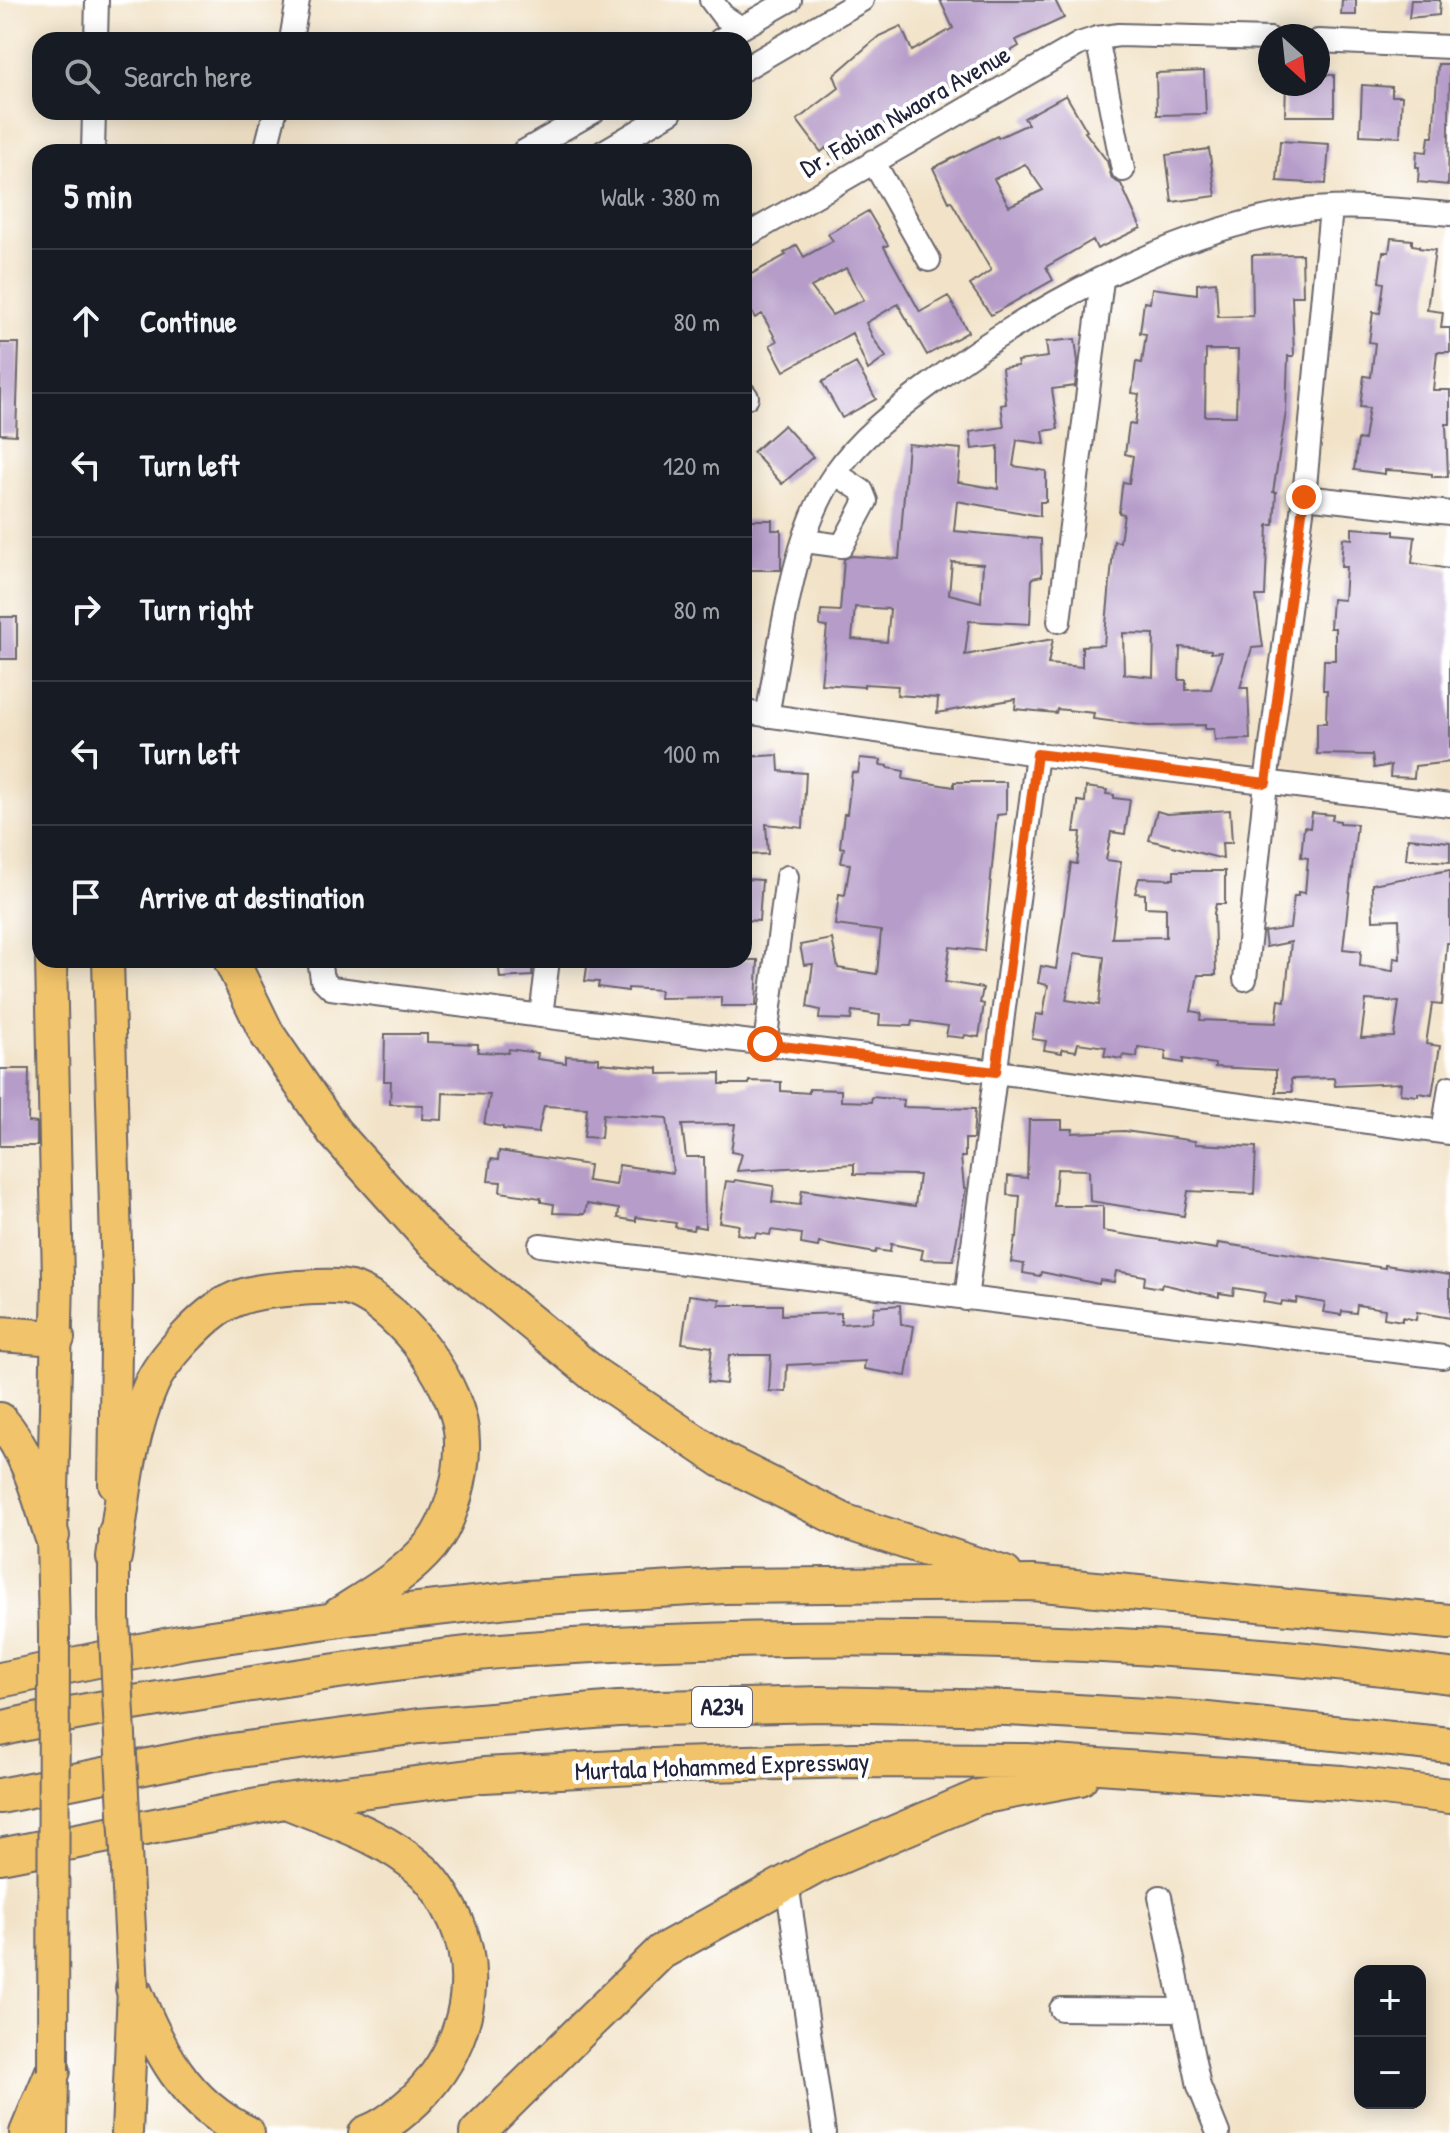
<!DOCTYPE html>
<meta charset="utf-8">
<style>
:root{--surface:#171b24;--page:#242831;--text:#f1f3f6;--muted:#9ea1a6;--line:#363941}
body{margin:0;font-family:"Patrick Hand",sans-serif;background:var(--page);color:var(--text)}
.controls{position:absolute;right:24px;bottom:24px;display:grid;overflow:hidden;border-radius:16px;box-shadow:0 4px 20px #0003}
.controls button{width:72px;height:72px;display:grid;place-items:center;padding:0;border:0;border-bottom:2px solid var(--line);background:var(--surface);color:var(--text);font:40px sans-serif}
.compass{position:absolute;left:1258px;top:24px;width:72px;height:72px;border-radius:50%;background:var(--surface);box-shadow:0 4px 20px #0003;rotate:153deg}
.stop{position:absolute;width:24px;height:24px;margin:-18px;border:6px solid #ea580c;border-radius:50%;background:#fff}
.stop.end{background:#ea580c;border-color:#fff;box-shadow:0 2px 8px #0008}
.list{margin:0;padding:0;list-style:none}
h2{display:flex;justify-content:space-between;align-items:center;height:104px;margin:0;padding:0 32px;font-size:34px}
h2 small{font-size:26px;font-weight:400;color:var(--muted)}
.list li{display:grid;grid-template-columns:52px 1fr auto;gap:24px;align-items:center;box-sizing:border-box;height:144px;padding:0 32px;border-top:2px solid var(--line)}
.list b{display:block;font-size:30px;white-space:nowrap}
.list em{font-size:26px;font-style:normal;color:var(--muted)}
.icon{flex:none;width:44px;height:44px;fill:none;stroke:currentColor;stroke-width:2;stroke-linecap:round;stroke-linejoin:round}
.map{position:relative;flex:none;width:1450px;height:2133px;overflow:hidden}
.search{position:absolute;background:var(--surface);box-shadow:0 4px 20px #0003;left:32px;top:32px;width:720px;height:88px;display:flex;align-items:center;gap:20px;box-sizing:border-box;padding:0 28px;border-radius:24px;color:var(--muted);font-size:30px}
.panel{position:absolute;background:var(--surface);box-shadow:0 4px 20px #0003;left:32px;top:144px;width:720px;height:824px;border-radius:24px}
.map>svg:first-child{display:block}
</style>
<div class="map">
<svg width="1450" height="2133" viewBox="0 0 1450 2133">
<rect width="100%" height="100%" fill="#fff"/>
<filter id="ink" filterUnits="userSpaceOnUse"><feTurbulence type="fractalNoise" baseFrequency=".0125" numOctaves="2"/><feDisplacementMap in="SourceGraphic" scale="16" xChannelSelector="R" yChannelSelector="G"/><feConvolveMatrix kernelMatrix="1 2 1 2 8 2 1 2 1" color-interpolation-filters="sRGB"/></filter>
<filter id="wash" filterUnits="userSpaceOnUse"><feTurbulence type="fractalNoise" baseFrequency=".006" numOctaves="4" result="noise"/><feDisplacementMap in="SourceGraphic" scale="32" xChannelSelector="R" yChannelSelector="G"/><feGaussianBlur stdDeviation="1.8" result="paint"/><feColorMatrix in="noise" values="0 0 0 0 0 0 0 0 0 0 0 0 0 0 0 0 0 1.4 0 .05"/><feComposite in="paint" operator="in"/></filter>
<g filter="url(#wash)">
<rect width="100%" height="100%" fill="#f2e3c8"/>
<g id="blocks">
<path fill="#b69cc9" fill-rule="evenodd" d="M940 0H1055L1064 18 1016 40 1019 46 860 138 863 142 837 162 826 148 821 152 797 120 839 88 834 75 879 36 901 26 912 51 953 28Z
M1342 0H1356V15H1341Z
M1411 0H1440L1439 15 1409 18Z
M1438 64H1450L1448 185 1418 182 1419 167H1416L1417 151 1427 152 1429 137H1433Z
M1204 71 1206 114 1157 115 1156 73Z
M1318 75H1334V116H1285L1286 84H1318Z
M1362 85 1392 87V96H1402L1400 137 1360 135Z
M1066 95 1087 131 1085 132 1107 161 1112 179 1121 184 1141 228 1097 249 1093 240 1046 267 1053 280 991 315 970 285 991 270 951 201 949 202 933 168 997 136 998 138 1028 124 1024 118ZM1025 164 1043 190 1009 206 994 179Z
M1280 141 1329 144 1326 184 1277 181Z
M1209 149 1216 196 1172 202 1166 155Z
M868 211 888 245 884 247 920 312 948 296 968 332 927 355 898 304 866 323 873 338 886 357 868 370 852 333 784 371 770 345 777 341 762 314 755 318 744 298V278L786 255 784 253 797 245 804 257 833 241 828 234ZM846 268 864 300 832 315 811 287Z
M1391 238 1412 240V245L1419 246V248L1435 250 1427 310 1443 312 1441 328H1450V352H1437L1433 390H1450V424H1446L1448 477H1432V474L1405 471 1385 470V474L1354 470 1358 439 1364 440 1369 408 1360 407 1364 376 1371 377 1375 343 1369 342 1373 312 1380 313 1384 283 1379 282 1383 252H1389Z
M1302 254 1303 296H1292L1294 356H1288L1286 412 1273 492H1276L1274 525H1268L1265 596H1256L1263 647 1252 648 1240 688H1248L1250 739 1215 740 1214 729H1205V725L1148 726 1093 719 1094 713 1057 709 1056 713 1015 709 1016 699 937 713 938 698 897 695 898 686 864 684V687L821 684 827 627 820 626 821 610 840 611 844 559 851 556 899 559 908 444 961 449 958 482 998 489V446L972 449 970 432 1004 427 1001 405 1006 404 1002 368 1018 366 1017 361 1048 357 1046 342 1075 339 1078 362 1075 386 1052 389 1058 429 1043 431 1045 444 1017 440 1013 466 1046 471V502H1040V516L957 501 954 531 1041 539 1042 576 1032 578 1030 624 969 621 965 655 1053 639 1048 664 1082 667V646L1104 645 1114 541 1120 542 1124 514 1119 513 1122 487 1123 482 1129 483 1133 456 1125 454 1129 424 1135 425 1139 394 1132 393 1136 362 1142 363 1146 334 1140 333 1144 302 1150 303 1152 288 1197 294V284L1216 282 1218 317 1253 316 1252 255ZM1206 350H1238L1236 416H1205ZM952 562 983 564 981 602 949 594ZM855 607 890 609 887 642 852 639ZM1123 633 1154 634 1153 677 1124 674ZM1180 647 1211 650V653L1222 652 1211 689 1186 690V680H1179Z
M0 343H19L16 435 0 434Z
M856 363 876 399 842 418 822 382Z
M784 425 813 457 782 484 753 452Z
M744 520H772V530H781V570H744Z
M1352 528 1394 531V535L1415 537 1412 563 1450 569V762L1415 766 1414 778 1390 777 1391 765 1374 768 1372 755 1317 754V723H1326L1327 690H1323L1324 660H1335V628H1330L1332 599 1344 600 1346 567H1341L1343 538 1352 539Z
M0 617H17V659H0Z
M778 755 779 771 806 773 803 828 766 824 768 854 744 855V757Z
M860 758 881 760 880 765 888 766V768L904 771 903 779 954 787V782H1006V814L997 815 984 951 950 947 945 982 983 988 980 1003 984 1004 979 1037 965 1035 964 1038 946 1036 948 1026 912 1021 911 1026 879 1025 880 1015 852 1011 851 1020 819 1019 820 1010 807 1007 813 964 804 965 800 945 832 939 838 968 877 974 881 931 835 925 839 894 845 895 850 864 841 863 844 848 840 847 844 814H847L852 772 858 773Z
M1086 787 1107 790 1106 794 1114 795V798L1130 800 1125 834 1111 832 1106 860 1121 862 1112 938 1166 937V908L1145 907V894L1135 893 1139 878 1174 879V871H1225V904H1216L1214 913 1216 975H1198L1191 1011 1201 1013 1200 1020 1276 1023 1279 1000 1285 1001 1291 942 1266 947 1264 932 1290 928 1294 896H1298V892L1305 893 1308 858 1301 857 1304 827 1310 828 1312 813 1333 815 1332 820 1340 821V823L1357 824 1343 949 1361 951 1360 966 1393 971 1394 958 1400 959 1399 919 1373 920 1372 884 1450 870V943H1447L1442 1005 1432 1004 1426 1044 1440 1046 1432 1095 1418 1093V1096L1400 1094 1401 1083 1335 1086 1334 1078 1291 1079 1292 1092H1276V1070L1215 1067V1064L1183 1059V1063L1165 1060 1166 1051 1138 1047 1137 1057 1123 1055 1122 1059 1104 1056 1106 1047 1078 1043 1076 1051 1062 1049V1053L1044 1050 1046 1041 1032 1039 1036 1014 1043 1015 1048 985 1038 983 1041 966 1056 969 1071 863 1077 864 1081 832H1074L1078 805V801L1085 802ZM1075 953 1104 957 1099 1005 1066 1000ZM1366 1000 1399 1002 1394 1037 1361 1038Z
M1230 810 1232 843H1222L1223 859 1149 840 1157 811 1167 814Z
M1408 838 1450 842V862L1406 859Z
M744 879 762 880 759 921 744 920Z
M498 960H533L532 976 500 978Z
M588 960H758L756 1006H721V997L659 998 660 990 628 988V991L598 987 599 982 585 981Z
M385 1034H427V1042L478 1044V1052L508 1053 509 1049 538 1053 537 1059 566 1063V1056L599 1058V1063L658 1068V1074L720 1073V1084H749V1081L781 1082V1091L809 1093V1089L841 1090V1101L871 1102 872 1097 904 1100 903 1107 975 1109 973 1139H965V1157H961L964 1188H966L953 1260 921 1259 923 1250 891 1244 890 1252 876 1250 875 1253 819 1243 818 1247 801 1244 802 1234 771 1230 770 1235 756 1233 755 1237 737 1234 739 1225 719 1222 726 1181 734 1182 735 1180 774 1186 772 1202 800 1205 802 1190 915 1206 919 1175 854 1174V1164L737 1171 742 1154 731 1152 735 1124 682 1125 686 1157H704L705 1228 694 1226 693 1230 675 1227 676 1223 636 1217V1221L618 1218 619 1209 587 1204 585 1214 553 1213 554 1204 541 1202V1198L500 1192 501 1182 488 1181 491 1159 498 1160 499 1151 589 1165 587 1181 616 1185 619 1165 673 1173 667 1118 603 1114 601 1138 584 1137 587 1108 544 1106 538 1133 503 1129V1127L484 1124 490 1095 443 1093 442 1120 422 1119 423 1105 390 1104 391 1081H384Z
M0 1069H29L28 1122 37 1123V1146H0Z
M1029 1120H1062V1129H1073L1072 1133 1125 1131 1195 1141V1144L1256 1147 1254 1194 1188 1191 1184 1216 1090 1201 1089 1170 1057 1169 1054 1206H1103V1231L1217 1249 1218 1243 1385 1268V1265L1450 1275V1318L1417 1312 1416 1320 1402 1317V1321L1384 1318 1385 1309 1357 1305 1356 1313 1342 1311 1341 1315 1323 1312 1325 1303 1297 1298 1296 1303 1282 1301 1281 1305 1263 1302 1265 1293 1234 1288 1233 1295 1219 1293V1297L1162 1284 1161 1288 1144 1285 1145 1276 1116 1271 1114 1282 1100 1280 1099 1284 1041 1272 1040 1276 1023 1273 1024 1264 1011 1262 1015 1237H1017L1020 1196 1007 1195 1008 1176 1027 1178Z
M689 1295 720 1299 719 1305H782V1315L841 1313V1324L872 1322 874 1307 900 1305 901 1324 914 1326 906 1376 864 1369 865 1361 787 1365 786 1392 769 1391 771 1355H729L726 1384 708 1382 712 1347 682 1343Z"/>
</g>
</g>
<g filter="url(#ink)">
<use href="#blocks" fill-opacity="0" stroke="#6b666c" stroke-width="2"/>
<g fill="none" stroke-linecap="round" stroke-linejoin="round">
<defs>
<path id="minor" d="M711 0 723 16 741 28
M1097 38 1123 170
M96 40 97 0
M291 40 298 0
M720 40 790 0
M1318 41 1450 47
M744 69 862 0
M93 152 94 112
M265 152 275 112
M523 152 593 112
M603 152 671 112
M873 161 929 260
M744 237 1079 44 1097 38 1119 35 1270 39
M744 393 747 397
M1304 497 1450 513
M805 541 842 546 866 501 862 491 835 473
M1059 621 1102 280
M744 712 1037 754 1450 805
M767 716C781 643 792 533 836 472 859 439 892 413 924 389 1026 311 1165 234 1293 212 1343 203 1399 210 1450 214
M319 960 322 979 331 988 541 1016 996 1072 1450 1133
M1245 979 1266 783 1304 497 1331 208
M541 1016 548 960
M765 1044 787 877
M1443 1132 1450 1087
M540 1245 1443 1357
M966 1299 1037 754
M787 1883 824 2133
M1160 1897 1199 2086 1218 2133
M1061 2009 1182 2010"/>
<path id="major" d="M51 960 58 1279 52 1536 54 1632
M108 960 117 1280 114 1484
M114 1532V1618
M52 2133 53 2077
M127 2133 133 1988"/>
<path id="highway" d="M231 960 267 1034 334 1132 431 1240 595 1375 722 1460 846 1522 1005 1574
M0 1334 57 1338
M0 1420C29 1452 39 1496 52 1536
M114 1557C123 1501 127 1439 151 1385 162 1360 204 1314 229 1302 250 1291 277 1290 300 1288 315 1287 340 1285 354 1290 403 1309 462 1389 462 1442 463 1474 451 1521 431 1545 406 1575 371 1594 339 1615
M0 1680 184 1642 355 1617 527 1598 723 1586 1032 1583 1450 1622
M0 1729C67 1713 134 1703 202 1692 293 1677 385 1663 477 1653 562 1645 648 1642 734 1640 973 1634 1213 1646 1450 1676
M0 1796 209 1754 419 1726 618 1709 820 1704 1007 1708 1198 1719 1450 1745
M288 1802C335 1821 384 1836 423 1871 437 1884 448 1904 456 1921 483 1984 463 2052 416 2099 402 2112 385 2127 366 2133
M0 1856 284 1801 484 1775 673 1765 855 1760 1027 1761 1342 1783 1450 1796
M133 1988C159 2050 184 2103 247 2133
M27 2133 53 2071
M477 2133 661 1952 815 1867 979 1797 1080 1778"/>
</defs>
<use href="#minor" stroke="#6b666c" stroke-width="26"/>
<use href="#major" stroke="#6b666c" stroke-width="34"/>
<use href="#highway" stroke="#6b666c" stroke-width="38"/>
<use href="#minor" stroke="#fff" stroke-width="22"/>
<use href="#major" stroke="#f1c36a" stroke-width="30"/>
<use href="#highway" stroke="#f1c36a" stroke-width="34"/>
<defs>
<path id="major-bridge" d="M114 1618 133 1988
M53 2071 54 1632"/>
</defs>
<use href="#major-bridge" stroke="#6b666c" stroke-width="34" stroke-linecap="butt"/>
<use href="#major-bridge" stroke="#f1c36a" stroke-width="30"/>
</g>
</g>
<g fill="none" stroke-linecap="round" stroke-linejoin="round" filter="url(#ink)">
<path stroke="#ea580c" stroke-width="10" d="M765 1044 996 1072 1037 754 1266 783 1304 497"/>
</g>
<g text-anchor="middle" stroke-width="8" stroke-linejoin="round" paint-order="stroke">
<rect fill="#fff" stroke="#646476" stroke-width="2" x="692" y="1687" width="60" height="40" rx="6"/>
<g font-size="24" font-weight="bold" fill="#22223b">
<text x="722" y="1715">A234</text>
</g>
<g font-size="26" fill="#22223b" stroke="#fff">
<text transform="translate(905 111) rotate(-30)" y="9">Dr. Fabian Nwaora Avenue</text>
<text transform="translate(722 1766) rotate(-2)" y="9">Murtala Mohammed Expressway</text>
</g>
</g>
</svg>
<div class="controls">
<button>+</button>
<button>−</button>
</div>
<svg class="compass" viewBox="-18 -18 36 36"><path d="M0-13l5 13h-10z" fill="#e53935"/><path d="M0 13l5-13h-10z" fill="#9ea1a6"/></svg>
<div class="stop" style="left:765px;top:1044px"></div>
<div class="stop end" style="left:1304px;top:497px"></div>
<div class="search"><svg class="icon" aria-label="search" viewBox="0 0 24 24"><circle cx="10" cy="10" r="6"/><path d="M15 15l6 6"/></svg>Search here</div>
<section class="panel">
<h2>5 min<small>Walk · 380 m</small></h2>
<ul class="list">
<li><svg class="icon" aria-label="ahead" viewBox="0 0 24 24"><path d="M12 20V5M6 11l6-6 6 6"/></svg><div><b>Continue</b></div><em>80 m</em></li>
<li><svg class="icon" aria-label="left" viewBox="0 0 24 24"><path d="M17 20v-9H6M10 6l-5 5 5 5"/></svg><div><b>Turn left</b></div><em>120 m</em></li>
<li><svg class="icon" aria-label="right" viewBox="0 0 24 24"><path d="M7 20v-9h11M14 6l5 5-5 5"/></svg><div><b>Turn right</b></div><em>80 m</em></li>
<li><svg class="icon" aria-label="left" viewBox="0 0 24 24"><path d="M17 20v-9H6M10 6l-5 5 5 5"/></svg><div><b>Turn left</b></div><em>100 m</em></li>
<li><svg class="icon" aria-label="arrive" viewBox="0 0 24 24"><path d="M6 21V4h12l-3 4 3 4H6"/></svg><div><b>Arrive at destination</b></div></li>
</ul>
</section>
</div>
